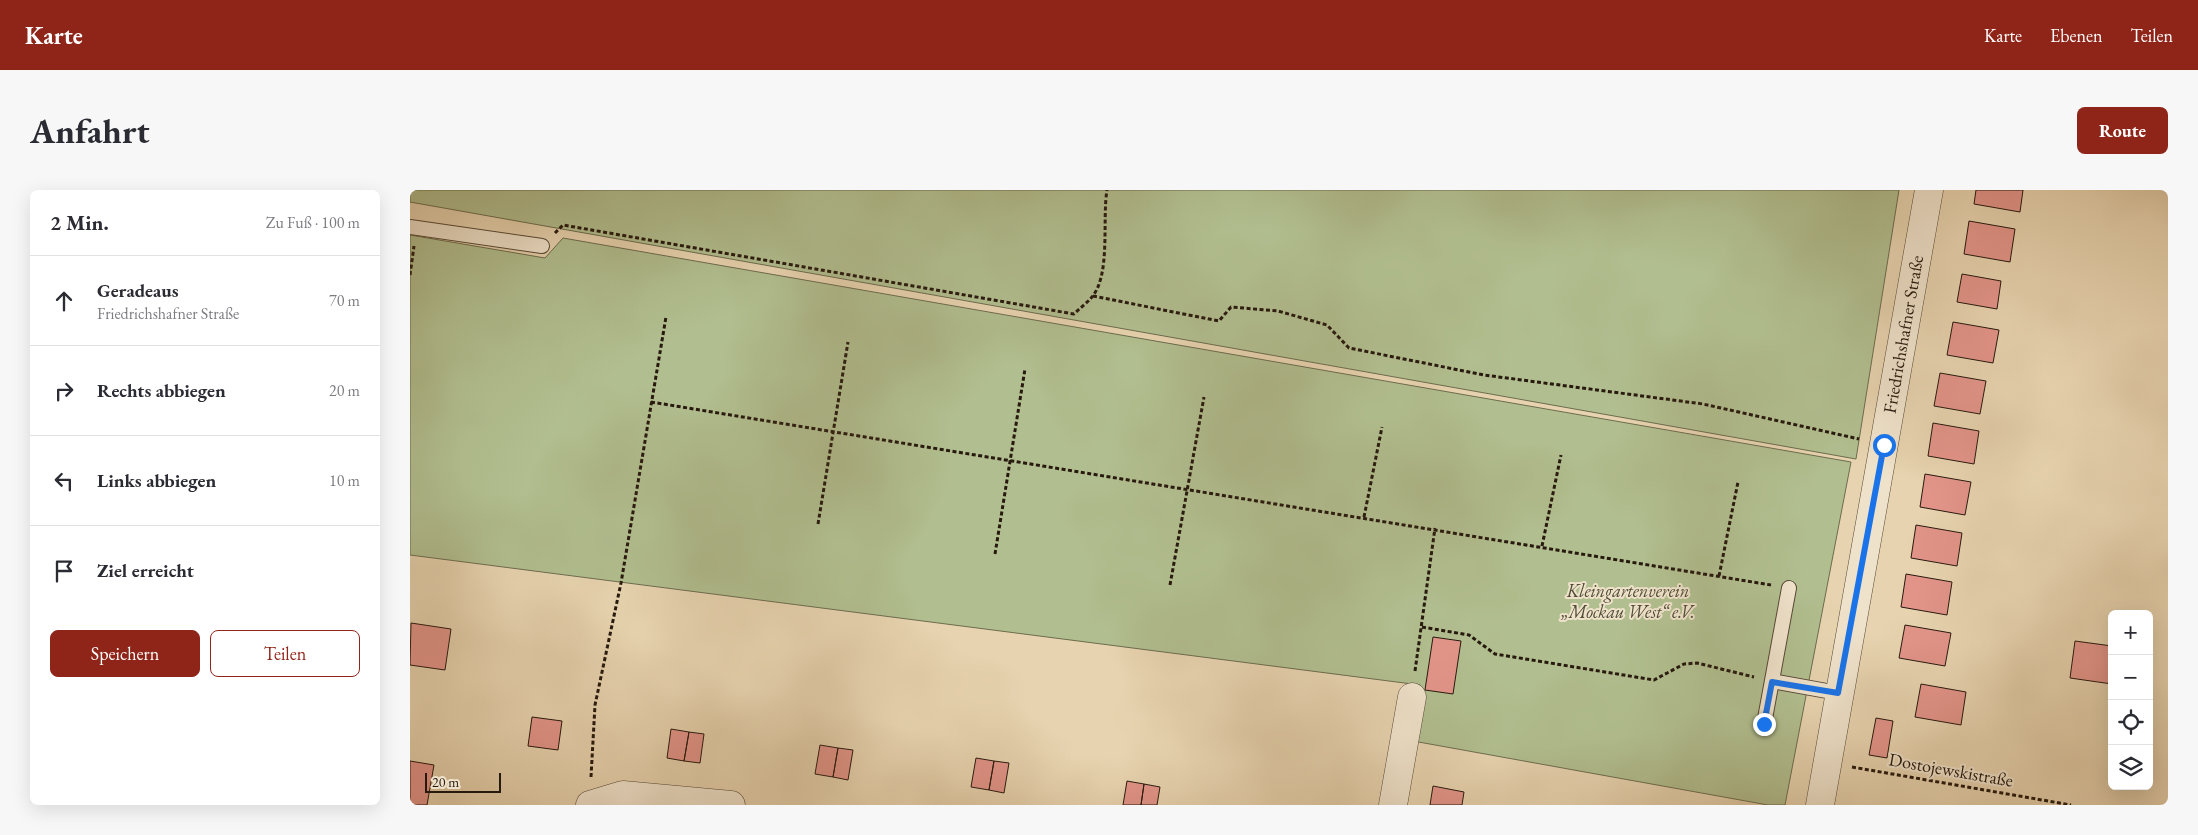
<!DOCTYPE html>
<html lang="de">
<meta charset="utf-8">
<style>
:root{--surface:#fff;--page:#f7f7f7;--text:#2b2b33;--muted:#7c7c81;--line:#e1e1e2;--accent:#8f2418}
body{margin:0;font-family:"EB Garamond",serif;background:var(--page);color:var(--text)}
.controls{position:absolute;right:15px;bottom:15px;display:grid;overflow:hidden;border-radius:8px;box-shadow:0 5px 20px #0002}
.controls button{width:45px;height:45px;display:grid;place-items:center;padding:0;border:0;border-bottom:1px solid var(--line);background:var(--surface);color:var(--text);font:25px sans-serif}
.scale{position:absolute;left:15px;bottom:12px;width:76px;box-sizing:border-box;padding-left:5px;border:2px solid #27190e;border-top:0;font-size:14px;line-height:18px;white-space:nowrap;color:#27190e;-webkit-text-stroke:4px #efe2cb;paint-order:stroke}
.stop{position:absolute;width:15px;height:15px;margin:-11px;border:4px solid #1a73e8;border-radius:50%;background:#fff}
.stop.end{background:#1a73e8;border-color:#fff;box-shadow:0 1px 5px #0008}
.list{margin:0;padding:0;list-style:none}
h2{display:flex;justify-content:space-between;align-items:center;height:65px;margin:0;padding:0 20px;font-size:21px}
h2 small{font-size:16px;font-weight:400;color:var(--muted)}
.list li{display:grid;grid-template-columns:32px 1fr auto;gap:15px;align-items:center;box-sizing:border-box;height:90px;padding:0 20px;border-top:1px solid var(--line)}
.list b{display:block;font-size:19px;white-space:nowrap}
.list p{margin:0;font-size:16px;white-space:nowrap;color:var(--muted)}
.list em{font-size:16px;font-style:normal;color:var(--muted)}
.actions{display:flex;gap:10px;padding:15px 20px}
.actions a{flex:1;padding:11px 0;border:1px solid var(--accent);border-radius:8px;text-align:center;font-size:18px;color:var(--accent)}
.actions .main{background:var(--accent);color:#fff}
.icon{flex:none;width:28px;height:28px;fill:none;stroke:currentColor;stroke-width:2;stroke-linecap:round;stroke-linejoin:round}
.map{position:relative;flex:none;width:1758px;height:615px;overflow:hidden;border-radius:8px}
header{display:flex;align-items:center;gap:30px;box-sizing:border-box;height:70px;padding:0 25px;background:var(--accent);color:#fff}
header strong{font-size:24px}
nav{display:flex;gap:28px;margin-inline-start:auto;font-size:18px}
.intro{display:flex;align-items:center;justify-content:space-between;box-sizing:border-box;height:120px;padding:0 30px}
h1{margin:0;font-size:35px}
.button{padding:12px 22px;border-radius:8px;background:var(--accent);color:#fff;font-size:18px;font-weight:700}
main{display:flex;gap:30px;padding:0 30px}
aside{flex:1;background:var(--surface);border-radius:8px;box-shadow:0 5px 20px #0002}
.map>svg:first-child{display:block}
</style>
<header>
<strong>Karte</strong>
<nav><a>Karte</a><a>Ebenen</a><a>Teilen</a></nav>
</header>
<div class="intro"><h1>Anfahrt</h1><a class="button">Route</a></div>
<main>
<aside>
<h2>2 Min.<small>Zu Fuß · 100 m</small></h2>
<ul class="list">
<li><svg class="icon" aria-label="ahead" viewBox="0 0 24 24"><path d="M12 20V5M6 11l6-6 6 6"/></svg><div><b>Geradeaus</b><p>Friedrichshafner Straße</p></div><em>70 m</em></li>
<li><svg class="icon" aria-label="right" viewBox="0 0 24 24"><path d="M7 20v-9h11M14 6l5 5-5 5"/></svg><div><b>Rechts abbiegen</b></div><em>20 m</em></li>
<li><svg class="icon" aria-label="left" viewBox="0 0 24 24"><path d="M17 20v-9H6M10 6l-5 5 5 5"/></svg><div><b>Links abbiegen</b></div><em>10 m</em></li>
<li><svg class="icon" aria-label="arrive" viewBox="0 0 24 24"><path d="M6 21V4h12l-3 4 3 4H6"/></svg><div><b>Ziel erreicht</b></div></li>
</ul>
<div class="actions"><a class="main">Speichern</a><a>Teilen</a></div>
</aside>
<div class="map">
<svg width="1758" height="615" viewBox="0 0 1758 615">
<rect width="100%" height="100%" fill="#e7d3af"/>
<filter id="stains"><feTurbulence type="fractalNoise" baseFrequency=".004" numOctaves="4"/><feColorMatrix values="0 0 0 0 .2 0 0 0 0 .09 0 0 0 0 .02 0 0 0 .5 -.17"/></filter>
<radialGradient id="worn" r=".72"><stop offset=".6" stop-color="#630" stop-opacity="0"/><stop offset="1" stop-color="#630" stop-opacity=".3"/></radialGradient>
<path fill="#b1be8f" stroke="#6c6c4e" d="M0 0H1489L1446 269 0 12Z
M0 45 135 68 153 48 1441 272 1375 615H1358L1003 551 1010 495 0 365Z"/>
<path fill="#e29489" stroke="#27190e" d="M1566 0H1613L1610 22 1564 14Z
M1559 31 1605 39 1600 72 1554 64Z
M1552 84 1591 91 1587 119 1547 112Z
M1543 132 1589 140 1583 173 1537 165Z
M1530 183 1576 191 1570 224 1524 216Z
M1523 233 1569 241 1564 274 1518 266Z
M1515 284 1561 292 1555 325 1510 317Z
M1506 335 1552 343 1547 376 1501 368Z
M1496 384 1542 392 1537 425 1491 417Z
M1 433 41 439 35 480 0 475Z
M1495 435 1541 443 1535 476 1489 468Z
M1023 447 1051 451 1043 504 1015 500Z
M1665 451 1702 456V494L1660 488Z
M1511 494 1556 502 1551 535 1505 527Z
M122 527 152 531 148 560 118 556Z
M1466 528 1483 531 1477 568 1459 565Z
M261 539 279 542 274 571 257 568Z
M279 542 294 544 290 573 274 571Z
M410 555 428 558 423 587 405 584Z
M428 558 443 560 438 590 423 587Z
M566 568 584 571 579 600 561 597Z
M0 571 24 575 17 615H0Z
M584 571 599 573 594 603 579 600Z
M717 591 734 594 731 615H713Z
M734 594 750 597 747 615H731Z
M1023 596 1054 602 1052 615H1020Z"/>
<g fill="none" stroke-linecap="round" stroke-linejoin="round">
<defs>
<path id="service" d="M0 37 132 56
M1362 491 1428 503
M1354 534 1379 398"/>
<g id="minor">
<path d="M180 615 213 605 321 615"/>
<path d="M983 615 1002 507"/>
<path id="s1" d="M1410 615 1519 0"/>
</g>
</defs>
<use href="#service" stroke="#574836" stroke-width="16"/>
<use href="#minor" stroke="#574836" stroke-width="29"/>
<path stroke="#27190e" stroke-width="3" stroke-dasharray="4 2.5" stroke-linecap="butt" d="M145 43 153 35 664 124C670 118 677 113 682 107 701 84 692 30 697 0
M0 85 4 56
M683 106 809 131 821 117 868 121 917 135 939 158 1074 185 1293 214 1449 249
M241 212 1361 395
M954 327 972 237
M408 334 438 152
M1132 356 1151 265
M585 364 615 179
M1309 386 1328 292
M760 395 794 207
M1012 437 1059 445 1085 464 1244 490 1274 474 1287 473 1344 487
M1005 481 1025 338
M1442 577 1661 615
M181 587 185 515 211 393 256 127"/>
<use href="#service" stroke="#efe2cb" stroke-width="14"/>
<use href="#minor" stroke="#efe2cb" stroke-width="28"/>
</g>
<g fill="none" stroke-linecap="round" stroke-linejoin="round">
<path stroke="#1a73e8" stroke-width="6" d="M1354 534 1362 492 1428 503 1474 255"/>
</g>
<g text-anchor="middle" stroke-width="4" stroke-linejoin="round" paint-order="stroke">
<g font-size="18" fill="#27190e" stroke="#efe2cb">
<text dy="6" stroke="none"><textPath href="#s1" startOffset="478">Friedrichshafner Straße</textPath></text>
<text transform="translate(1541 580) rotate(10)" y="6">Dostojewskistraße</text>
</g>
<g font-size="18" font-style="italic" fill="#504b35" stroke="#efe2cb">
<text x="1218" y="407">Kleingartenverein<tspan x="1218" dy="21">„Mockau West“ e.V.</tspan></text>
</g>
</g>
<rect width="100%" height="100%" filter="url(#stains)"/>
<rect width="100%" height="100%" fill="url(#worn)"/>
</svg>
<div class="controls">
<button>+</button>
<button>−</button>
<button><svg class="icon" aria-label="locate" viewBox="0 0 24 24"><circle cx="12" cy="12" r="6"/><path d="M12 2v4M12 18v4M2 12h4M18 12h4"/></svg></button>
<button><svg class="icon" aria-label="layers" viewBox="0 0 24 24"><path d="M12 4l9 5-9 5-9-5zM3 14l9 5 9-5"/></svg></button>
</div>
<div class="scale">20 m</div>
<div class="stop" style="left:1474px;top:255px"></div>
<div class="stop end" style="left:1354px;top:534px"></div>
</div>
</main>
